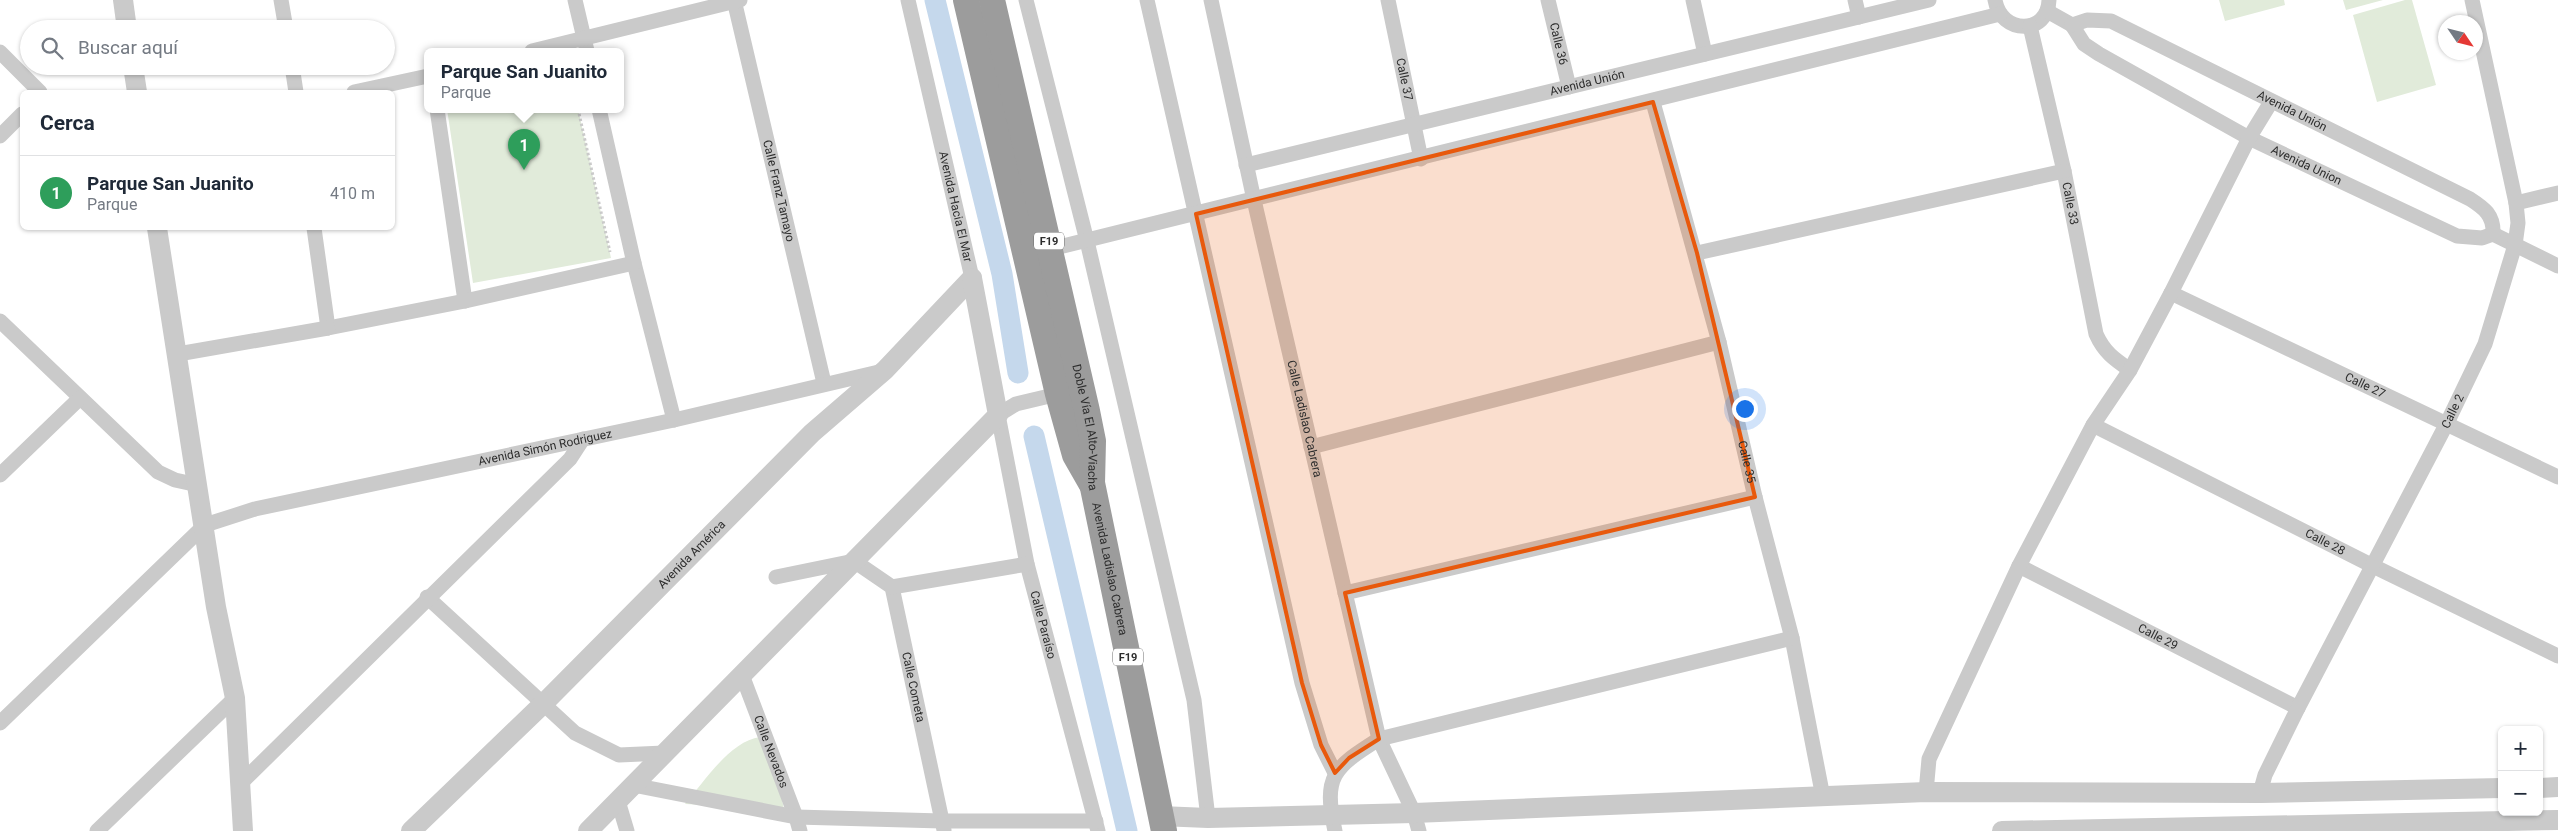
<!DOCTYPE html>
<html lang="es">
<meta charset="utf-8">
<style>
:root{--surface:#fff;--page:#f6f6f7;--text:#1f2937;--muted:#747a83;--line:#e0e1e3;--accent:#b45309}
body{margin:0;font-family:Roboto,sans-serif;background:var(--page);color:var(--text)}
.controls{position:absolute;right:15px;bottom:15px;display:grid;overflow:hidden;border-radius:8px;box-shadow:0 1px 4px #0004}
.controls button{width:45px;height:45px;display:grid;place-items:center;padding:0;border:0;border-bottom:1px solid var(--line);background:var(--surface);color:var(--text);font:25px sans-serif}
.compass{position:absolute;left:2438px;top:15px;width:45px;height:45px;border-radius:50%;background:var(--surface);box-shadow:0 1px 4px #0004;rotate:125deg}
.you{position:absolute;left:1744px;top:408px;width:18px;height:18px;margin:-12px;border:4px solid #fff;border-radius:50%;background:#1a73e8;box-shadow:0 0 0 8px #1a73e833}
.badge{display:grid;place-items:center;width:32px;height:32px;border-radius:50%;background:var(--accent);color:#fff;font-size:16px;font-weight:700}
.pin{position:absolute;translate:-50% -41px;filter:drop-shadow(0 1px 2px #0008)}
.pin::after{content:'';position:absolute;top:26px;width:18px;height:15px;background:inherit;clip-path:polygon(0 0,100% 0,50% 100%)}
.popup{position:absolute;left:424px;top:48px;width:200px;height:65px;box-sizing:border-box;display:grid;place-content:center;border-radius:8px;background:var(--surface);filter:drop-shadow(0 1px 4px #0005);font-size:16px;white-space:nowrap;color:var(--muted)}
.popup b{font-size:19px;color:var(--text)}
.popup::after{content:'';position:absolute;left:50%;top:100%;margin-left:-10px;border:10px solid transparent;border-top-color:var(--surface)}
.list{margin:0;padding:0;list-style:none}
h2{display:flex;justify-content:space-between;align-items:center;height:65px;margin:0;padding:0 20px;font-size:21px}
h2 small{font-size:16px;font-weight:400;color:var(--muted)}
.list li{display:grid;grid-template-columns:32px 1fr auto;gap:15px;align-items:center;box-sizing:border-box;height:75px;padding:0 20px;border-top:1px solid var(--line)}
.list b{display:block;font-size:19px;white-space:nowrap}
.list p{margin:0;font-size:16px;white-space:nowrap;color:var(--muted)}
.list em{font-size:16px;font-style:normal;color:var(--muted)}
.icon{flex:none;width:28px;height:28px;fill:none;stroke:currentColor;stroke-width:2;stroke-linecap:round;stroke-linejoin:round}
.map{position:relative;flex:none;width:2558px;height:831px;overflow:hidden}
.search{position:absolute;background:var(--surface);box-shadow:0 1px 4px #0004;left:20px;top:20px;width:375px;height:55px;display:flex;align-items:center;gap:12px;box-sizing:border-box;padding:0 18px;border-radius:28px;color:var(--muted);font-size:19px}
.panel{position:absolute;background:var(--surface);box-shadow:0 1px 4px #0004;left:20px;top:90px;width:375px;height:140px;border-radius:8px}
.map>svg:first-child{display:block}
</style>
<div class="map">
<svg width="2558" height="831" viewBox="0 0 2558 831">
<rect width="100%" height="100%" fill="#fff"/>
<path fill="#e1ebda" d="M2219 0H2284L2285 5 2225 21Z
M2343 0H2383L2346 10Z
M2405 0H2412L2436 85 2377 102 2353 15Z
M447 109H578L611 258 473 283Z
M760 737 773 758 784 809 685 804C704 782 730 741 760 737Z"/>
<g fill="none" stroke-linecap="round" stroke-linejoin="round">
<path stroke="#c5d8ec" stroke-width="21" d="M935 0 1002 274 1018 373
M1034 436 1127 831"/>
<path stroke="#cacaca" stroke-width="3" stroke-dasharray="2.5 2.5" stroke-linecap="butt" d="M578 109 610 252"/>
<g stroke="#cacaca" stroke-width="15">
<path d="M281 0 286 29"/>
<path d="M575 0 587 51"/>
<path id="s1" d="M734 0 824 383"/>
<path id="s2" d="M908 0 972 278"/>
<path d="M1026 0 1087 241 1194 700 1208 818"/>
<path d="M1147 0 1302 683 1321 745 1335 773"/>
<path id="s3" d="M1211 0 1254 200 1379 739 1414 813 1419 831"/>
<path id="s4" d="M1388 0 1421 159"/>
<path id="s5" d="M1548 0 1569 87"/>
<path d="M1693 0 1705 54"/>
<path d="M1855 0 1859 17"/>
<path d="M1995 0C2001 35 2048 35 2049 0"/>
<path d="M2047 11 2072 25"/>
<path id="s6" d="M2072 25 2084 44 2099 54 2249 138 2457 236 2482 238 2493 234 2558 266"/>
<path id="s7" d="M2072 25 2087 20 2111 21 2470 199C2484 208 2494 215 2493 234"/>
<path id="s8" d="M2030 26 2064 171 2096 334C2104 352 2114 359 2130 370"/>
<path d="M532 51 740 0"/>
<path d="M0 52 40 92"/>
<path d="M292 66 296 92"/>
<path d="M354 92 428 76"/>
<path id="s9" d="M1653 102 1719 342 1755 497 1792 638 1823 797"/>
<path d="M437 109 465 301"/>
<path d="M599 109 634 263 674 420"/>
<path d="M0 136 22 114"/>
<path id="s10" d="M1246 165 1929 0"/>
<path d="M2516 203 2558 193"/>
<path d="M314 228 328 328 465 301 634 263"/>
<path d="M1051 249 2000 14"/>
<path d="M1697 253 2064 171"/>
<path id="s11" d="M2171 293 2558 477"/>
<path d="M0 321 158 472 175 480 198 485"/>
<path d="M178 354 328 328"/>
<path id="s12" d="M1058 394 1016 404 998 415 1027 564 1098 831"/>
<path id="s13" d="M2093 425 2373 566 2558 656"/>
<path d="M1311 447 1719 342"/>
<path d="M0 475 80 398"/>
<path id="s14" d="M2019 566 2298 708"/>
<path id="s15" d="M776 577 854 561 892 587 944 830"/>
<path d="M892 587 1027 564"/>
<path d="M1345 593 1755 497"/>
<path d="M427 597 575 733 619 755 664 753"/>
<path id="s16" d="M742 675 796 817 800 831"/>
<path id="s17" d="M0 723 205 525 255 509 674 420 883 371"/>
<path d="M239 785 570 459 583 439"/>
<path d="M633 785 796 817 942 821H1096"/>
<path d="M1926 792 1929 759 2019 566 2093 425 2130 370 2171 293 2249 138 2271 102"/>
<path id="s18" d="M2260 793 2265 775 2298 708 2447 423 2485 344 2515 245 2518 223 2516 203 2472 0"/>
<path d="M618 801 627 831"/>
<path d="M97 831 235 698"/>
<path d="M1335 831C1323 776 1333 768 1379 739L1792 638"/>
</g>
<g stroke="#cacaca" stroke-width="20">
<path d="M123 0 127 29"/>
<path d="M133 66 137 92"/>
<path d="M157 228 216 607 235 698 243 831"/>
<path d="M2539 788 2558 787"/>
<path d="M1160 816 1208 818 1414 813 1926 792 2260 793 2502 788"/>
<path id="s19" d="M411 831 544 703 812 433 885 370 972 278"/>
<path d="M588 831 998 415 972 278"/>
<path d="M2002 831 2558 820"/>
</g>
<g stroke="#9c9c9c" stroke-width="26">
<path d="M966 0 1058 394 1075 455 1091 483"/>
<path id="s20" d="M992 0 1087 411 1093 441 1092 483 1164 831"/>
</g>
</g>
<path fill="#e8590c" fill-opacity="0.2" stroke="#e8590c" stroke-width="4" stroke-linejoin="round" d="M1653 102 1697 253 1755 497 1345 593 1379 739 1349 758 1335 773 1321 745 1302 683 1196 214Z"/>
<g text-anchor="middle" stroke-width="5" stroke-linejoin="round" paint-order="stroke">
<g fill="#fff" stroke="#6c6c6c" stroke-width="1">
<rect x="1034" y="232.5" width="30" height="17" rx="4"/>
<rect x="1113" y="648.5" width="30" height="17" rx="4"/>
</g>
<g font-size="11" font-weight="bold" fill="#2d2d2d">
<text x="1049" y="245">F19</text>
<text x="1128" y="661">F19</text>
</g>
<g font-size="12" fill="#2d2d2d" stroke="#fff">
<text dy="4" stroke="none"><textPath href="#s5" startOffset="45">Calle 36</textPath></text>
<text dy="4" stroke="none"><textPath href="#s4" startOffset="81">Calle 37</textPath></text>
<text dy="4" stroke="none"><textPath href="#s10" startOffset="351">Avenida Unión</textPath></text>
<text dy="4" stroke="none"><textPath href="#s7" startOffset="242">Avenida Unión</textPath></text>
<text dy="4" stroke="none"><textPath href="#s6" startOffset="276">Avenida Union</textPath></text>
<text dy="4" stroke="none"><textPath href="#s1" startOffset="196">Calle Franz Tamayo</textPath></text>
<text dy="4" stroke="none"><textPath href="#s8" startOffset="182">Calle 33</textPath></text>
<text dy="4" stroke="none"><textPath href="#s2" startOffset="212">Avenida Hacia El Mar</textPath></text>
<text dy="4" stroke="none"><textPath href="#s11" startOffset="215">Calle 27</textPath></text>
<text dy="4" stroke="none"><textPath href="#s18" startOffset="428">Calle 2</textPath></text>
<text dy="4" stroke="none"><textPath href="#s20" startOffset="438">Doble Vía El Alto-Viacha</textPath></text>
<text dy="4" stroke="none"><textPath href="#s3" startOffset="429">Calle Ladislao Cabrera</textPath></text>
<text dy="4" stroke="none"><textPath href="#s17" startOffset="634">Avenida Simón Rodriguez</textPath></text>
<text dy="4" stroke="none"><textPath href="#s9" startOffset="372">Calle 35</textPath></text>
<text dy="4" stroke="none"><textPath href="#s13" startOffset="260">Calle 28</textPath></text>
<text dy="4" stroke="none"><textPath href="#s19" startOffset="394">Avenida América</textPath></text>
<text dy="4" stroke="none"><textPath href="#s20" startOffset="582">Avenida Ladislao Cabrera</textPath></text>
<text dy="4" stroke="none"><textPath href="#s12" startOffset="279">Calle Paraíso</textPath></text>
<text dy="4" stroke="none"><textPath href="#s14" startOffset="156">Calle 29</textPath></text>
<text dy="4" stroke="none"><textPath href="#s15" startOffset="228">Calle Cometa</textPath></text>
<text dy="4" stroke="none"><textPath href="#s16" startOffset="82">Calle Nevados</textPath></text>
</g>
</g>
</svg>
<div class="controls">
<button>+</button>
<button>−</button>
</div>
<svg class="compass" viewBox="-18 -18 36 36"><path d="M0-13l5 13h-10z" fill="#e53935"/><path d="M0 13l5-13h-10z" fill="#747a83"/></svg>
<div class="you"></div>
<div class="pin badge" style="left:524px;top:170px;background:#2e9e5b">1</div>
<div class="popup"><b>Parque San Juanito</b>Parque</div>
<div class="search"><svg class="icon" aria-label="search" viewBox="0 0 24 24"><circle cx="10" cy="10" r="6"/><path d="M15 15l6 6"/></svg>Buscar aquí</div>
<section class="panel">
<h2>Cerca<small></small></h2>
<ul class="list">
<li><span class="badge" style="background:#2e9e5b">1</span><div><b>Parque San Juanito</b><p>Parque</p></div><em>410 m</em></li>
</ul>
</section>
</div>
